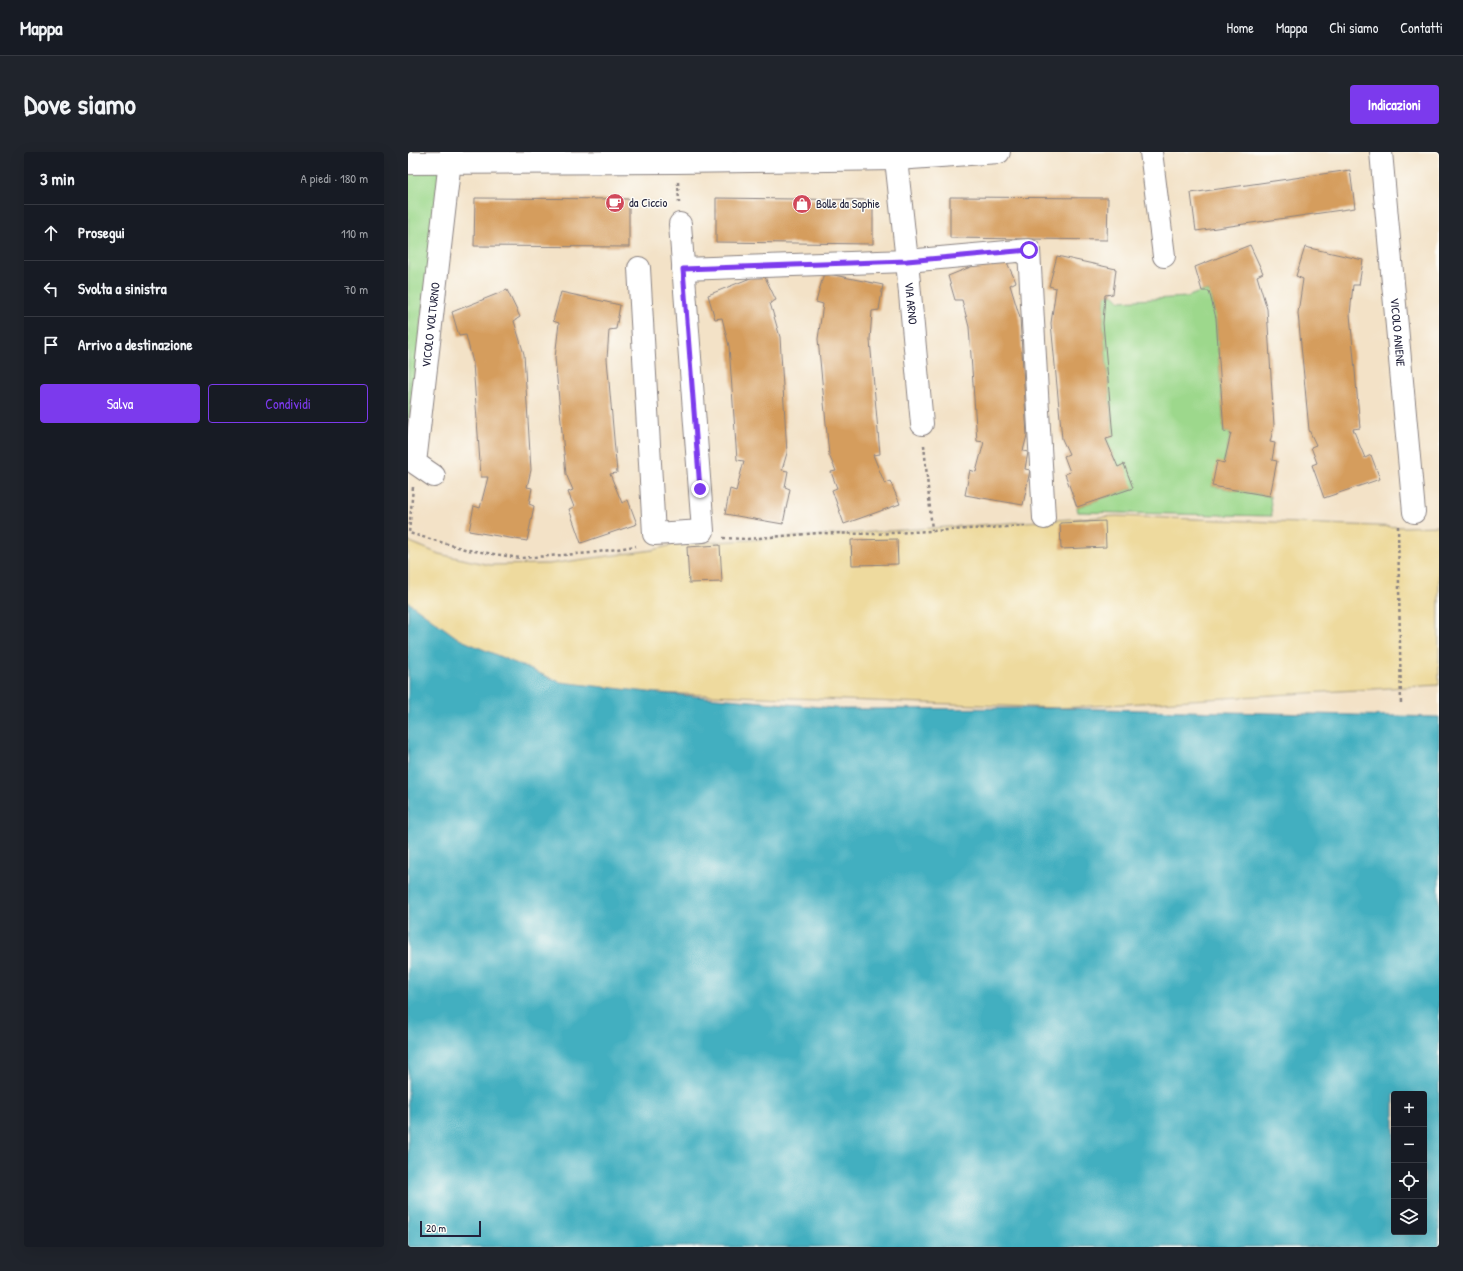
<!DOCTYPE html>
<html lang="it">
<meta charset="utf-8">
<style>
:root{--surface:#171b24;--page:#20242c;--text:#f1f3f6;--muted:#9ea1a6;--line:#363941;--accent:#7c3aed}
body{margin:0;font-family:"Patrick Hand",sans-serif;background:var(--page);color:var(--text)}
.controls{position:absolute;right:12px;bottom:12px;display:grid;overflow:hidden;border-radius:4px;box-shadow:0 4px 16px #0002}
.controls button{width:36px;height:36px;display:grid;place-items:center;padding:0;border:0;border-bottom:1px solid var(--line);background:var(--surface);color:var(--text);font:20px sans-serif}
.scale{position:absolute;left:12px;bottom:10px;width:61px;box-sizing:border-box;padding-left:4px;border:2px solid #22223b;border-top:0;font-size:11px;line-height:14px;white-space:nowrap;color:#22223b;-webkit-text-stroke:3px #fdfcf7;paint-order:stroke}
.stop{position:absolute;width:12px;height:12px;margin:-9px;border:3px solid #7c3aed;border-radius:50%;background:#fff}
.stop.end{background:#7c3aed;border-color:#fff;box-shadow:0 1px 4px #0008}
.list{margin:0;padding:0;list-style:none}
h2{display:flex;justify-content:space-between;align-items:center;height:52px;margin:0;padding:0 16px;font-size:17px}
h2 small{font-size:13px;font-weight:400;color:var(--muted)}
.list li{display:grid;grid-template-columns:26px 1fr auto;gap:12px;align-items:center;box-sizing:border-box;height:56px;padding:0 16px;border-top:1px solid var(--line)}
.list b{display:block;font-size:15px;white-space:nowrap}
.list em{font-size:13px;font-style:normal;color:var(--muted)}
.actions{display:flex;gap:8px;padding:12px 16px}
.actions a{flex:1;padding:9px 0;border:1px solid var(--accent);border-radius:4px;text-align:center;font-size:14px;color:var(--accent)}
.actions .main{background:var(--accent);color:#fff}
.icon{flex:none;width:22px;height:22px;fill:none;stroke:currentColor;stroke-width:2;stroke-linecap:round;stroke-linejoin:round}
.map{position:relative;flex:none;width:1031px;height:1095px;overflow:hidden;border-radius:4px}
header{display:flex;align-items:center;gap:24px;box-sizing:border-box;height:56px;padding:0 20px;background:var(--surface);border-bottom:1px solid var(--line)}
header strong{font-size:19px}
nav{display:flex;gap:22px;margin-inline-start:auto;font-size:14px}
.intro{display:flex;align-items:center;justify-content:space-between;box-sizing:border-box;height:96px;padding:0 24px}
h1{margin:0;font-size:28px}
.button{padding:10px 18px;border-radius:4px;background:var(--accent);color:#fff;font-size:14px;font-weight:700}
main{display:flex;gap:24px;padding:0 24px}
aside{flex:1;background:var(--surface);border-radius:4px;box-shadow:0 4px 16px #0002}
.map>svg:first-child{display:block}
</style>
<header>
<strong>Mappa</strong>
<nav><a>Home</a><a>Mappa</a><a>Chi siamo</a><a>Contatti</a></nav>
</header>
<div class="intro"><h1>Dove siamo</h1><a class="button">Indicazioni</a></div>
<main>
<aside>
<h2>3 min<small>A piedi · 180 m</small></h2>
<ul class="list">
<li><svg class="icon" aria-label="ahead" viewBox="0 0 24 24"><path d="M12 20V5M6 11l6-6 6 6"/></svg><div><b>Prosegui</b></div><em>110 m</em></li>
<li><svg class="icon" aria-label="left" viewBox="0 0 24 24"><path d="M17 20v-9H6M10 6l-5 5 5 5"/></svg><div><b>Svolta a sinistra</b></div><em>70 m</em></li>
<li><svg class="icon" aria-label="arrive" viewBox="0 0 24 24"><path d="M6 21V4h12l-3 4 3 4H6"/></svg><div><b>Arrivo a destinazione</b></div></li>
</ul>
<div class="actions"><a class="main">Salva</a><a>Condividi</a></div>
</aside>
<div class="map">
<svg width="1031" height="1095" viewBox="0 0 1031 1095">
<rect width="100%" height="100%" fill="#fdfcf7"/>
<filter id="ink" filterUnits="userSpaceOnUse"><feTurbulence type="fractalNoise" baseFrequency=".025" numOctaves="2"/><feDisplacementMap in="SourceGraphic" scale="8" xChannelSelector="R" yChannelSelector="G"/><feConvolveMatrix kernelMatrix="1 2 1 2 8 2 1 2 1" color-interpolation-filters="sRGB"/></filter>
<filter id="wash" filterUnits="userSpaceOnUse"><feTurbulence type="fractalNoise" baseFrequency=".012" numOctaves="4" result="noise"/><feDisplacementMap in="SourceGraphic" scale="16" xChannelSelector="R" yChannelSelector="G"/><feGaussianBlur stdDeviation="0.9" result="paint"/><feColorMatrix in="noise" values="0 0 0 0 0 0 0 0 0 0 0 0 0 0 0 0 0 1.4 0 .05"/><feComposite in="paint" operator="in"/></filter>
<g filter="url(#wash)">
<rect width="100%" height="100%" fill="#f3e2c7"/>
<path fill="#9dd88c" stroke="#607d64" d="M0 0H35L0 280Z
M794 139H801L808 166 816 280 823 281 816 311 804 334 862 344 864 364 670 360 669 355 725 336 710 315 698 287 705 285 695 171 697 143 705 142 712 149 779 145Z"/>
<path fill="#eeda9e" stroke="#887e6c" d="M708 364 995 375 1031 374V533L651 556 249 541 203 553 0 528V389L31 402 82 413 141 412 245 398 264 393Z"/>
<path fill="#43afc0" stroke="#32687e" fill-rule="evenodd" d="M0 450 51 487 152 530 249 541 437 557 651 556 1031 565V1095H0ZM986 942H1016V1080H986Z"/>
<g id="blocks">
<path fill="#d59d5d" d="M942 18 947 56 788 79 783 41Z
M542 45 700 46 699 88 542 86Z
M67 46 221 47V95L66 94Z
M308 46 465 48V92L308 90Z
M842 93 855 121 849 124 859 157 866 274 862 290 867 291 864 308 869 309 862 344 804 334 809 309 816 311 823 281 816 280 808 166 801 139H794L787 115Z
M897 95 955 108 951 133H945L942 162 952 276 945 277 957 306 963 303 972 327 916 346 904 313 909 311 903 295 908 293 901 278 890 161 895 127 888 124Z
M595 102 608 130 602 133 612 166 619 283 615 299 620 300 617 317 622 318 615 353 557 343 562 318 568 320 576 290 569 289 561 175 554 148H547L540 124Z
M649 104 708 117 705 142 697 143 695 171 705 285 698 287 710 315 716 312 725 336 669 355 657 322 662 320 656 304 661 302 654 287 643 171 648 136 641 134Z
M355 121 368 148 362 151 372 185 379 301 374 318 380 319 377 335 382 337 375 372 317 362 322 337 328 339 336 309 329 308 321 194 314 166 307 167 300 143Z
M416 121 475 133 471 158 464 159 462 188 472 302 465 303 477 332 482 329 492 352 436 372 424 338 429 336 423 320 428 319 421 303 410 187 415 152 408 150Z
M99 138 112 165 106 169 116 202 123 318 119 335 124 336 121 352 126 354 119 389 61 379 66 354 72 356 80 325H73L65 211 58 183 51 184 44 160Z
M153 140 212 153 208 177 201 178 199 207 209 321 202 322 214 351 220 348 229 372 173 391 161 357 166 355 160 340 165 338 158 322 147 206 151 171 145 169Z
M697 369 698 395 653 397 652 371Z
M489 387 490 412 444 413 443 388Z
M312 393 314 430 281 431 279 395Z"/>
</g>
</g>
<g filter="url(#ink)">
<use href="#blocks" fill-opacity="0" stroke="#8a8281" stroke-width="1"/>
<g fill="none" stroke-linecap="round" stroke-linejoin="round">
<defs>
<g id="minor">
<path d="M743 0 756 104"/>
<path id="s1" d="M973 0 1006 360"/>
<path d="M480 1 488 7 591 0"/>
<path id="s2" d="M488 7 499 109 514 272"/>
<path d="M0 11 268 10 488 7 494 0"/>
<path d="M231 116 246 382 295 379 272 72"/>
<path d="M275 117 499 109 621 98 636 366"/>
<path id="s3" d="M26 324 7 311 43 0"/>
</g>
</defs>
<use href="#minor" stroke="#8a8281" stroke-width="24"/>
<path stroke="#8a8281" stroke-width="2.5" stroke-dasharray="3 3" stroke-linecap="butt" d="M270 30 271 51
M516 293 524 378
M5 335 1 381 60 398 112 406 183 401 228 394
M990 374 993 554
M315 386 339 387 412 381 466 382 617 374"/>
<use href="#minor" stroke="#fff" stroke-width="22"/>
</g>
</g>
<g fill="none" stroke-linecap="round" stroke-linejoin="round" filter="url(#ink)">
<path stroke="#7c3aed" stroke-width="5" d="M292 337 275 117 499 109 621 98"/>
</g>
<defs>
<symbol id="cafe-disc" viewBox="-11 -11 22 22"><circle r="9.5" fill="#d1495b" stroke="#fdfcf7"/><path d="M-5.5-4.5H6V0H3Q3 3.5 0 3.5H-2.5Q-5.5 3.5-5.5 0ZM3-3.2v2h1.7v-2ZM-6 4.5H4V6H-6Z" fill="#fff"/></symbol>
<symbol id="shop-disc" viewBox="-11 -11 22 22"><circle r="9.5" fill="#d1495b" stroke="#fdfcf7"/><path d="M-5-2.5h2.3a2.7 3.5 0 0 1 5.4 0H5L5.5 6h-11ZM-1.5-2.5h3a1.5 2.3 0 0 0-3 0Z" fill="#fff"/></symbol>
</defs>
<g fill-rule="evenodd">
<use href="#cafe-disc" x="196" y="40" width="22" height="22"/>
<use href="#shop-disc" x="383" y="41" width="22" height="22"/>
</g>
<g text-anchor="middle" stroke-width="3" stroke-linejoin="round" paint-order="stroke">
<g font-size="12" fill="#22223b" stroke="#fdfcf7" text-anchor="start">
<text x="221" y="55">da Ciccio</text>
<text x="408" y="56">Bolle da Sophie</text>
</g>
<g font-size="12" fill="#22223b" stroke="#fdfcf7">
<text dy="4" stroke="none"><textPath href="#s2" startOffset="145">VIA ARNO</textPath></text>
<text dy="4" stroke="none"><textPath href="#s3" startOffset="162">VICOLO VOLTURNO</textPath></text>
<text dy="4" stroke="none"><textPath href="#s1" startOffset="181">VICOLO ANIENE</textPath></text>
</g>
</g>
</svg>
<div class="controls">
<button>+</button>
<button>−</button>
<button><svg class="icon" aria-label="locate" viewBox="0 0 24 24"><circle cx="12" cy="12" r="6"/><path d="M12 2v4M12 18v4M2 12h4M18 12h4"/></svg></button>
<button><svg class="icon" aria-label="layers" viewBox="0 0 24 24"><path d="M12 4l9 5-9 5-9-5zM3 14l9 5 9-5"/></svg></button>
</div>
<div class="scale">20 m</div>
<div class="stop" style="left:621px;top:98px"></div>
<div class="stop end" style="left:292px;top:337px"></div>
</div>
</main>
